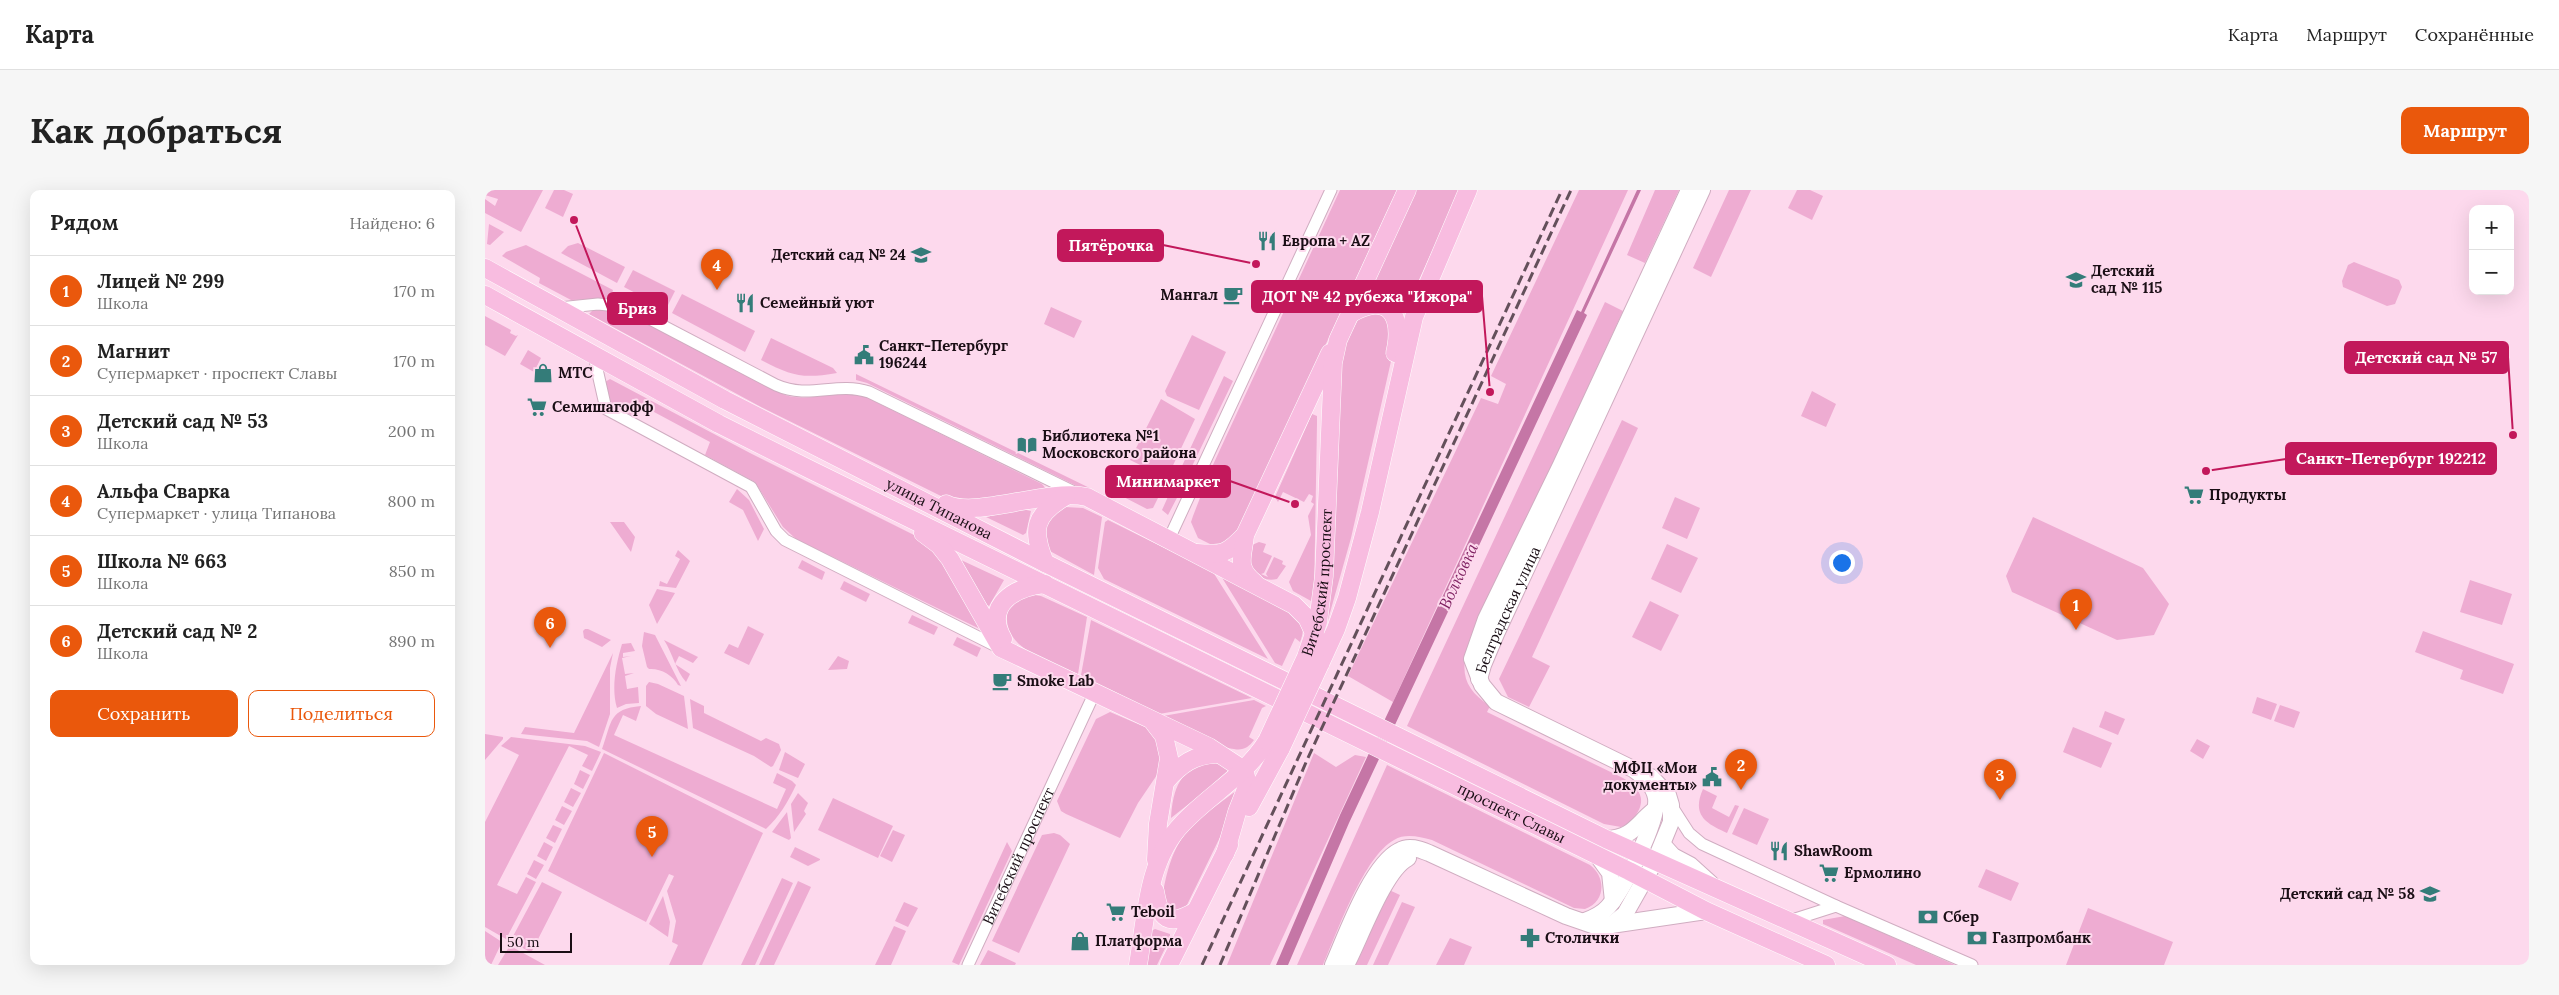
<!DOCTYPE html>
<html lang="ru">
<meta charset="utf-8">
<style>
:root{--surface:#fff;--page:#f6f6f6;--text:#222;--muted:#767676;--line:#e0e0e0;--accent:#ea580c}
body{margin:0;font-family:Lora,serif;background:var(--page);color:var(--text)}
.controls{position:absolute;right:15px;top:15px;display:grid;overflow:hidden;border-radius:10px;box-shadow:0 5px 20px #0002}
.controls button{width:45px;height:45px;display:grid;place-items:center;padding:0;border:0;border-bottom:1px solid var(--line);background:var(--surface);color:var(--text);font:25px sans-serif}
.scale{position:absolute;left:15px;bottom:12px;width:72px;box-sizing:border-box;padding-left:5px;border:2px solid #1a0e15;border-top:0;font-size:14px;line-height:18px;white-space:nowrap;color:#1a0e15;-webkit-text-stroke:4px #fdd9ed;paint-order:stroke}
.you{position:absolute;left:1356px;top:372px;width:18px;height:18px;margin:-12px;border:4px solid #fff;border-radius:50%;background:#1a73e8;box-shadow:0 0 0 8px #1a73e833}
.badge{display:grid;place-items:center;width:32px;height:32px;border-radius:50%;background:var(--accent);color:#fff;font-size:16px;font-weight:700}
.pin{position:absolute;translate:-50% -41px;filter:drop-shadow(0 1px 2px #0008)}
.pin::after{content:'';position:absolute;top:26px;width:18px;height:15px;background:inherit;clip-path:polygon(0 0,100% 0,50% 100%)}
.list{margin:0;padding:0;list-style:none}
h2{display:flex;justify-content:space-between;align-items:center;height:65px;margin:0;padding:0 20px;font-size:21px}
h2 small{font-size:16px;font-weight:400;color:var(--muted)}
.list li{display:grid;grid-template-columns:32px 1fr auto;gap:15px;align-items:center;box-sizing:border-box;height:70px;padding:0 20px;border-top:1px solid var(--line)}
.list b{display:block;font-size:19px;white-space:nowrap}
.list p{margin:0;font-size:16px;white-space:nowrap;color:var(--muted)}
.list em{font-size:16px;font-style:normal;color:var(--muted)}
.actions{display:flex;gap:10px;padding:15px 20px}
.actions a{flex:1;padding:11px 0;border:1px solid var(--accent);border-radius:10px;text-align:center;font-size:18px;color:var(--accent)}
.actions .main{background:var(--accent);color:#fff}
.map{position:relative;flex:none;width:2044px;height:775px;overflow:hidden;border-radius:10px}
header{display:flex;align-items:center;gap:30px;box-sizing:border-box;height:70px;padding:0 25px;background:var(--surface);border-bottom:1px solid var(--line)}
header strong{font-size:24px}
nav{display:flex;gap:28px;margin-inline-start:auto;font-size:18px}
.intro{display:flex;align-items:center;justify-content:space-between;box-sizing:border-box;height:120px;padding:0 30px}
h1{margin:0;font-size:35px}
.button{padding:12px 22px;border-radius:10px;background:var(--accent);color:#fff;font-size:18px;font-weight:700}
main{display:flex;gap:30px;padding:0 30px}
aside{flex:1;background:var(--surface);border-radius:10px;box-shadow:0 5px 20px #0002}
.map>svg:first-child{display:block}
</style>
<header>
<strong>Карта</strong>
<nav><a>Карта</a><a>Маршрут</a><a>Сохранённые</a></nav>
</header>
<div class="intro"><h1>Как добраться</h1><a class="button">Маршрут</a></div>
<main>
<aside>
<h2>Рядом<small>Найдено: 6</small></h2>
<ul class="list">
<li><span class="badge">1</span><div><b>Лицей № 299</b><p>Школа</p></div><em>170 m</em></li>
<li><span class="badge">2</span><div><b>Магнит</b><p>Супермаркет · проспект Славы</p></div><em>170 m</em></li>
<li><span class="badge">3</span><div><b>Детский сад № 53</b><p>Школа</p></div><em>200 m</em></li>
<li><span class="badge">4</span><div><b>Альфа Сварка</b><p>Супермаркет · улица Типанова</p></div><em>800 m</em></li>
<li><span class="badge">5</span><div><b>Школа № 663</b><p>Школа</p></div><em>850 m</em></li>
<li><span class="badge">6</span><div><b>Детский сад № 2</b><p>Школа</p></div><em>890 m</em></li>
</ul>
<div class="actions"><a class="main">Сохранить</a><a>Поделиться</a></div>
</aside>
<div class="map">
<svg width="2044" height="775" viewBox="0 0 2044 775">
<rect width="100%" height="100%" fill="#fdd9ed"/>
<path fill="#eeacd2" d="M2 0H58L36 42 0 23V9L10 16 13 9 0 5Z
M69 0H79L88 4 78 27 60 18Z
M855 0H912L754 342 733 358 713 348 706 332 708 326 727 277Z
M930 0H975L922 116 908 104 888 98 887 94Z
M1094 0H1143L908 512 863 486 996 208 1013 214 1021 194 1006 186Z
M1170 0H1194L1160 73 1142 65Z
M1244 0H1266L1226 87 1208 78Z
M1312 0H1325L1338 6 1327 30 1303 18Z
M4 34 19 42 5 55 2 54Z
M93 53 140 77 132 93 76 63 83 56Z
M41 55 128 100 125 109 86 110 54 93 55 88 17 66 21 62Z
M1869 72 1914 90 1917 97 1910 114 1902 116 1858 97 1857 91 1863 75Z
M148 80 190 101 181 119 139 97Z
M197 104 270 141 260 162 187 123Z
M1120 112 1138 121 982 460C975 486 982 501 1005 516L1002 522 1138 588C1144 592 1153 597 1155 605 1160 617 1147 633 1136 637L1119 634 922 536Z
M566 117 597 131 589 148 559 134Z
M129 119 152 126 300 205C327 213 355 198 381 207L557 294 561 299 502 310 462 309 276 217 104 124 108 120Z
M876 124H900L909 158 866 348 837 451 857 161Z
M0 126 26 140 25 143 31 146 33 145 20 166 0 155Z
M707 145 741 162 714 220 682 206 680 201Z
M286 148 348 178 352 183C317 189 307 186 276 170Z
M43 160 56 168 49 182 35 174Z
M371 184 619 305 618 309 382 193 371 190Z
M739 186 748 191 698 295 690 291Z
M125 189 265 263 433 347 451 361 497 440 311 349 298 337 270 292 220 265 225 252 156 215 146 225C123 214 125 217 120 192Z
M1327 201 1351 214 1341 237 1316 226Z
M676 209 710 229 682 288 645 270Z
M827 224 832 226V233L829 407 826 411 808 401 804 392 826 345 823 326 829 314 826 312 828 306 824 304 819 312 798 302 793 312 790 307Z
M1137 230 1153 238 1047 467 1065 476 1044 517 1023 507 1014 489Z
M641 278 679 296 668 318 662 319 629 302Z
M252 299 264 310 279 339 273 351 258 320 244 312Z
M686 300 694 304 683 325 677 320Z
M1190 307 1215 318 1202 349 1177 338Z
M580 317 598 318 617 327 609 385 563 360 559 349 564 327Z
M537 319 546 321 541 343 538 345 501 327Z
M1548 327 1658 378 1684 414 1669 445 1632 450 1527 402 1521 386Z
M623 330 728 382 783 469 619 389 613 378 620 332Z
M125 332H139L150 347 146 362Z
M774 352 781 354 778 362 787 366 779 383 776 384 783 387 781 384 789 367 798 371 797 374 801 376 792 389C775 393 768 380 762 367L767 355Z
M1182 354 1213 368 1196 403 1166 389Z
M193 360 205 371 191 398 174 396 175 391 182 394 195 369 190 366Z
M317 370 340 382 337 390 313 378Z
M476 370 519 390 504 416 502 415Z
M736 386C748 392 808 420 813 426 819 435 819 442 815 452L810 448 797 476 790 473Z
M1985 390 2027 404 2017 435 1975 422Z
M359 391 385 404 381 412 355 399Z
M172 399 190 403 172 434 164 415Z
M544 404 556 406 602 427 593 484C563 470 511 458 524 416Z
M1165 411 1194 425 1176 461 1147 447Z
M427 425 453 437 449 445 423 433Z
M606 430 767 508 674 524 596 485Z
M263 436 279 444 264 475 239 463 244 454 253 458Z
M100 439H103L126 450 117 457 99 448 98 441Z
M1938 441 2029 474 2018 504 1975 489 1978 480 1930 462Z
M159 442 170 445 196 496 193 495C188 485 175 478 164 479L162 477 157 456Z
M472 447 496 458 492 467 468 455Z
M179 450 213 467 208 473 194 466 190 474 205 484 201 492C191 481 188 464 179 450Z
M146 453 150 461 138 463V467L146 466 137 468 140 484 149 483 140 486 142 499 153 497 154 513 141 514 132 518C126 498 131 474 137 454Z
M128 463 125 478V524L114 557 102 551 36 544 40 537 89 543Z
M353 466 364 471 362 479 343 480Z
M164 492 173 494 199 506 203 539 171 524 161 516V496Z
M1772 507 1792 514 1786 530 1767 523Z
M205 509 219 516V523L276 551 281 548 294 554 296 560 288 576 286 577 269 566 208 538Z
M769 510 781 516 777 518 764 547 769 550C764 557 758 561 749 559 731 557 696 535 678 526Z
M1795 515 1815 522 1809 538 1789 531Z
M156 516 151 531 138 525 129 545 292 619 301 599 288 593 292 583 307 591 311 595C303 612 294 627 281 639L117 559C127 531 124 519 156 516Z
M1620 521 1640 529 1633 545 1614 537Z
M625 522 667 540 674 548 676 579 653 613 635 648 581 624 576 621 572 611 611 529Z
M1588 537 1627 553 1616 578 1578 562Z
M0 544 18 547V549L0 570Z
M26 547 100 556 116 562 107 581 97 576 103 565 84 556 12 695 32 704 41 687 51 692 21 749 0 737V632L34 565 16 556Z
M1712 549 1725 556 1718 569 1705 561Z
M300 562 320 574 313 588 294 580Z
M119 563 278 643 217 775H184L193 755 187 752 191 731 182 701 189 686 184 684 161 732 63 681Z
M829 563 851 577 870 565 881 567 785 775H742Z
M730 571 742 578 743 583 686 628C688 596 696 577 730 571Z
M902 575 1105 675C1121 687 1121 712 1100 719L1089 718 947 650C934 647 921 643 909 650 879 666 852 743 838 775H812Z
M95 580 105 585 98 599 89 594Z
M86 598 96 603 88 617 79 612Z
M755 598 758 600 700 719 690 727 677 709C688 643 704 636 755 598Z
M1218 599 1232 606 1227 618 1244 627 1250 615 1254 616 1242 643C1219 633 1207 624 1218 599Z
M313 603 323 613 319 621 321 624 309 642 306 614Z
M348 608 408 636 393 668 333 640Z
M77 616 87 621 79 635 70 630Z
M1259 618 1284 629 1272 655 1247 644Z
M302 622 306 648 304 650 287 642Z
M68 635 77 639 70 653 61 648Z
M408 640 420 645 407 672 395 666Z
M569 643 575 645 585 654 534 763 507 751 557 645Z
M59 652 68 657 61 671 52 666Z
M522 652 527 661 474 775 467 772Z
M310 657 335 669V670L323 676 305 667Z
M49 670 59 675 51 689 42 684Z
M1501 679 1534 693 1526 711 1493 697Z
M297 688 308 693 270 775H256Z
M313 691 326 697 289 775H274Z
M57 692 77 702 47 761 45 762 27 752 26 750Z
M902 699 915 705 882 775H867Z
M178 706 185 732 183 747 164 734Z
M419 712 433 718 423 737 410 731Z
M917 712 930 717 903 775H888Z
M1603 718 1688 752 1679 775H1581Z
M1360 726 1470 775H1431L1338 734V730Z
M409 736 421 741 406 775H390Z
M670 739 685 744V748L672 775H660L666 741Z
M0 741 17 752 6 775H0Z
M965 748 987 757 979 775H951Z
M24 757 29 758 60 775H13Z
M503 760 531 773 530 775H495Z"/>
<path fill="#c576a6" d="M1152 0H1156L1099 123 1102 125 864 633 803 775H791L855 625 1092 120 1096 122Z"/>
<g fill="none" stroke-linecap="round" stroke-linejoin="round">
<defs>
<g id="street">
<path d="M74 118 113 114 142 117 291 195C325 210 351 191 384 202L591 303"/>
<path d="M109 166 121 219 266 297 291 341 300 350 515 458"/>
<path d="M684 349 846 0"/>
<path d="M1186 615 1204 643 1217 654 1351 716"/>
<path d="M1304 731 1351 716 1487 775"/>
<path id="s1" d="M483 775 609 504"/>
</g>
<g id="secondary">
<path id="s2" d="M994 489 998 475 1011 444 1217 0"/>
<path d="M1121 649C1147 648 1150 636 1168 621"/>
<path d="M1178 655 1188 666 1205 675 1226 694"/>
<path d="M1112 665 1125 683 1128 711"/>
<path d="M1100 731C1108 728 1117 724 1123 717 1138 700 1174 630 1171 608 1169 595 1158 586 1148 579L1011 512 997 495 987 469 1001 429 1076 275 1204 0"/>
<path d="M1126 735 1221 721"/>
<path d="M848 775C861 746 886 675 914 661 924 655 934 659 944 663L1081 726 1110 736 1126 735 1140 724 1170 671 1186 632V615L1183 605 1166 587"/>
<path d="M861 775C875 749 899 680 923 668"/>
</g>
<g id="primary">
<path id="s3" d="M0 78 240 210 560 373 1121 649 1402 775"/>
<path id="s4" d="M0 105 234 234 326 280 1144 681 1221 721 1341 775"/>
<path d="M865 124C903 101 919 125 910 163"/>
<path d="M461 314C491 329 561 298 602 307L809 415 822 428 830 445"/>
<path d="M438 343 454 355 465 369 516 458 724 557 759 580 763 594 752 622 740 664"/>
<path d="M712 363C738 365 742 364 760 345"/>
<path d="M560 373C546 339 549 325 581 306"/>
<path d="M770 393C750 377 758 367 760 345L845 163"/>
<path d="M518 449C498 415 530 397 560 394"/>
<path id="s5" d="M821 467 833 432 839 386 848 173 853 150 922 0"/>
<path d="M835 474 851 439 862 408 885 322 929 127 983 0"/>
<path d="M669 533 679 546 684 568 673 634 671 670"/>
<path d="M681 591C696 574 709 565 731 564"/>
<path d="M764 617 796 558"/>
<path d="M670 701C675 730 683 737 711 721"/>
<path d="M653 775C661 728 662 670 697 634 724 605 760 586 782 551"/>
<path d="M684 775 744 655"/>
</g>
</defs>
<use href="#street" stroke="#d0adc1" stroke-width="13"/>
<use href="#secondary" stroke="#d0adc1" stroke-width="18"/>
<use href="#primary" stroke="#fff" stroke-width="19"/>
<use href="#street" stroke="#fff" stroke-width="11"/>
<use href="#secondary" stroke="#fff" stroke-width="16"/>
<use href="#primary" stroke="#f8bce0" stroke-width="18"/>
<path stroke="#64505b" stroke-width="3" stroke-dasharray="10 5" stroke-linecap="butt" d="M717 775 1077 0
M735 775 822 570 1086 0"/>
<defs>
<path id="primary-bridge" d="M782 551 821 467
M796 558 835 474"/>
</defs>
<use href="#primary-bridge" stroke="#fff" stroke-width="19" stroke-linecap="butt"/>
<use href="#primary-bridge" stroke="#f8bce0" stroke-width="18"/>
</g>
<defs>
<symbol id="restaurant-bare" viewBox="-9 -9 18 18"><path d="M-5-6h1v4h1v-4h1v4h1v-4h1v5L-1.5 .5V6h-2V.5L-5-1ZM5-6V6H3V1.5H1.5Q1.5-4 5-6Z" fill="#347c79" stroke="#fdd9ed" stroke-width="2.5" paint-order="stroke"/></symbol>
<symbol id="school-bare" viewBox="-9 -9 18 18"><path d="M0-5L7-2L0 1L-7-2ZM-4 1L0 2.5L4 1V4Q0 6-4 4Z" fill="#347c79" stroke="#fdd9ed" stroke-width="2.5" paint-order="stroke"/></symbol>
<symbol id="cafe-bare" viewBox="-9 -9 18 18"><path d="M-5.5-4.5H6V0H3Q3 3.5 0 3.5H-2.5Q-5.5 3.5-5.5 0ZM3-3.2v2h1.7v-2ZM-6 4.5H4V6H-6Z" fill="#347c79" stroke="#fdd9ed" stroke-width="2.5" paint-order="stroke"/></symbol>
<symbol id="civic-bare" viewBox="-9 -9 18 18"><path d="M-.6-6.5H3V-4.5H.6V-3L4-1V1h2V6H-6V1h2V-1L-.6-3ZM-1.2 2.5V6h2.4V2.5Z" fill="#347c79" stroke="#fdd9ed" stroke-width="2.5" paint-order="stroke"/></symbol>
<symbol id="shop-bare" viewBox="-9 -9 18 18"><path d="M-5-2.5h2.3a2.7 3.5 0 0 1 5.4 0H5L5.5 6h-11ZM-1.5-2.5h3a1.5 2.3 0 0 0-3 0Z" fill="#347c79" stroke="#fdd9ed" stroke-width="2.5" paint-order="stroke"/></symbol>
<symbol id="supermarket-bare" viewBox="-9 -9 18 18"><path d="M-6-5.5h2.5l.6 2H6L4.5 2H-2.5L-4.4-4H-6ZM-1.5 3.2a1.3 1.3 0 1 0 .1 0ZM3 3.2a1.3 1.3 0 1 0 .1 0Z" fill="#347c79" stroke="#fdd9ed" stroke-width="2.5" paint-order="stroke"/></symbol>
<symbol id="library-bare" viewBox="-9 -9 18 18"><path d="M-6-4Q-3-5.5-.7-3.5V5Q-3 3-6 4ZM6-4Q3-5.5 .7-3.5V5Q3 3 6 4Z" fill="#347c79" stroke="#fdd9ed" stroke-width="2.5" paint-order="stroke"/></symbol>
<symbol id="bank-bare" viewBox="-9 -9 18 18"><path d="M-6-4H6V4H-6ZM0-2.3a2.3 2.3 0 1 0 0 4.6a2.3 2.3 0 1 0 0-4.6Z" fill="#347c79" stroke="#fdd9ed" stroke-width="2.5" paint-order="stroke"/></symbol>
<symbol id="pharmacy-bare" viewBox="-9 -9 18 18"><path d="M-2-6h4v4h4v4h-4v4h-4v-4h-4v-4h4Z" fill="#347c79" stroke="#fdd9ed" stroke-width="2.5" paint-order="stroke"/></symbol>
</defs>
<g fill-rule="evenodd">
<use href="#restaurant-bare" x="768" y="37" width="28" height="28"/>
<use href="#school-bare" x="422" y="51" width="28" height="28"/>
<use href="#school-bare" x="1577" y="76" width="28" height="28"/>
<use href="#cafe-bare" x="734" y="91" width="28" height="28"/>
<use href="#restaurant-bare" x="246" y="99" width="28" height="28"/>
<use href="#civic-bare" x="365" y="151" width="28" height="28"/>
<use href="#shop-bare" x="44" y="169" width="28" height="28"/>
<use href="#supermarket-bare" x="38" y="203" width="28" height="28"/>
<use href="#library-bare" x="528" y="241" width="28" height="28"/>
<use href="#supermarket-bare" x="1695" y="291" width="28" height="28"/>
<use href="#cafe-bare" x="503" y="477" width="28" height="28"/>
<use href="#civic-bare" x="1213" y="573" width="28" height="28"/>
<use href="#restaurant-bare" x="1280" y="647" width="28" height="28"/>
<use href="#supermarket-bare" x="1330" y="669" width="28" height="28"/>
<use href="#school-bare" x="1931" y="690" width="28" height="28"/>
<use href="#supermarket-bare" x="617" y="708" width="28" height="28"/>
<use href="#bank-bare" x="1429" y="713" width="28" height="28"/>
<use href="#pharmacy-bare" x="1031" y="734" width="28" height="28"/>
<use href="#bank-bare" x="1478" y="734" width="28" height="28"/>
<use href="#shop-bare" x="581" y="737" width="28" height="28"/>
</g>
<g text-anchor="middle" stroke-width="4" stroke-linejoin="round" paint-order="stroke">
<g font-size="15" font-weight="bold" fill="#1a0e15" stroke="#fdd9ed" text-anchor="start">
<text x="797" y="56">Европа + AZ</text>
<text x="421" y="70" text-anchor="end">Детский сад № 24</text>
<text x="1606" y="86">Детский<tspan x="1606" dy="17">сад № 115</tspan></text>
<text x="733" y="110" text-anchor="end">Мангал</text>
<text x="275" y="118">Семейный уют</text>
<text x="394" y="161">Санкт-Петербург<tspan x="394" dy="17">196244</tspan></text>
<text x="73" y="188">МТС</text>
<text x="67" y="222">Семишагофф</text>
<text x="557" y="251">Библиотека №1<tspan x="557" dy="17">Московского района</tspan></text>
<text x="1724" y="310">Продукты</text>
<text x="532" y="496">Smoke Lab</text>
<text x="1212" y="583" text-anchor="end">МФЦ «Мои<tspan x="1212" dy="17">документы»</tspan></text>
<text x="1309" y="666">ShawRoom</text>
<text x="1359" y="688">Ермолино</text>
<text x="1930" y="709" text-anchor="end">Детский сад № 58</text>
<text x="646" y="727">Teboil</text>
<text x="1458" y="732">Сбер</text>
<text x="1060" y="753">Столички</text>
<text x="1507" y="753">Газпромбанк</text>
<text x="610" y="756">Платформа</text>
</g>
<g font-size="15" fill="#1a0e15" stroke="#fdd9ed">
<text dy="5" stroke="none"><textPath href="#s3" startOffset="514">улица Типанова</textPath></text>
<text dy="5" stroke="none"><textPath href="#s5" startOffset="76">Витебский проспект</textPath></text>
<text dy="5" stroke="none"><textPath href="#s2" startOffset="75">Белградская улица</textPath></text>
<text dy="5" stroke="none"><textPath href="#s4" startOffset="1150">проспект Славы</textPath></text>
<text dy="5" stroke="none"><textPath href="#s1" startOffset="120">Витебский проспект</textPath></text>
</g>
<g font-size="16" font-style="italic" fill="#7e1f60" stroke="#fdd9ed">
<text transform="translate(973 386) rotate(-65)" y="6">Волковка</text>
</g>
</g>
<path fill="none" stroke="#c2185b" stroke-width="2" d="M771 74L678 55M1005 202L997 106M89 30L123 119M2028 245L2023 167M1721 281L1801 269M810 314L745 291"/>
<g fill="#c2185b" stroke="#fdd9ed" stroke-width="2">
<circle cx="771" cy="74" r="5"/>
<circle cx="1005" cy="202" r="5"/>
<circle cx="89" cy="30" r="5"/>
<circle cx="2028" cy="245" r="5"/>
<circle cx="1721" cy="281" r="5"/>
<circle cx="810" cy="314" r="5"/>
</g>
<g fill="#c2185b" stroke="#c2185b" stroke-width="2">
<rect x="573" y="40" width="105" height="31" rx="5"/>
<rect x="767" y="91" width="230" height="31" rx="5"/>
<rect x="123" y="103" width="59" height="31" rx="5"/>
<rect x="1860" y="152" width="163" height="31" rx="5"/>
<rect x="1801" y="253" width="210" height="31" rx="5"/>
<rect x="621" y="276" width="124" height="31" rx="5"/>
</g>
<g font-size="16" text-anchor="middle" font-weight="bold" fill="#fff">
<text x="626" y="61">Пятёрочка</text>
<text x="882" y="112">ДОТ № 42 рубежа "Ижора"</text>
<text x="152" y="124">Бриз</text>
<text x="1941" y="173">Детский сад № 57</text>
<text x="1906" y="274">Санкт-Петербург 192212</text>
<text x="683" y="297">Минимаркет</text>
</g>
</svg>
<div class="controls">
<button>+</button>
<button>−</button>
</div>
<div class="scale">50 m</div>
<div class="you"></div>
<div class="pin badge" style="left:1591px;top:440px">1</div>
<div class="pin badge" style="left:1256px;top:600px">2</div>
<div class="pin badge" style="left:1515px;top:610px">3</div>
<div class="pin badge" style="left:232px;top:100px">4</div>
<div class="pin badge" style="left:167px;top:667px">5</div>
<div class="pin badge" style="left:65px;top:458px">6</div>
</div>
</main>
